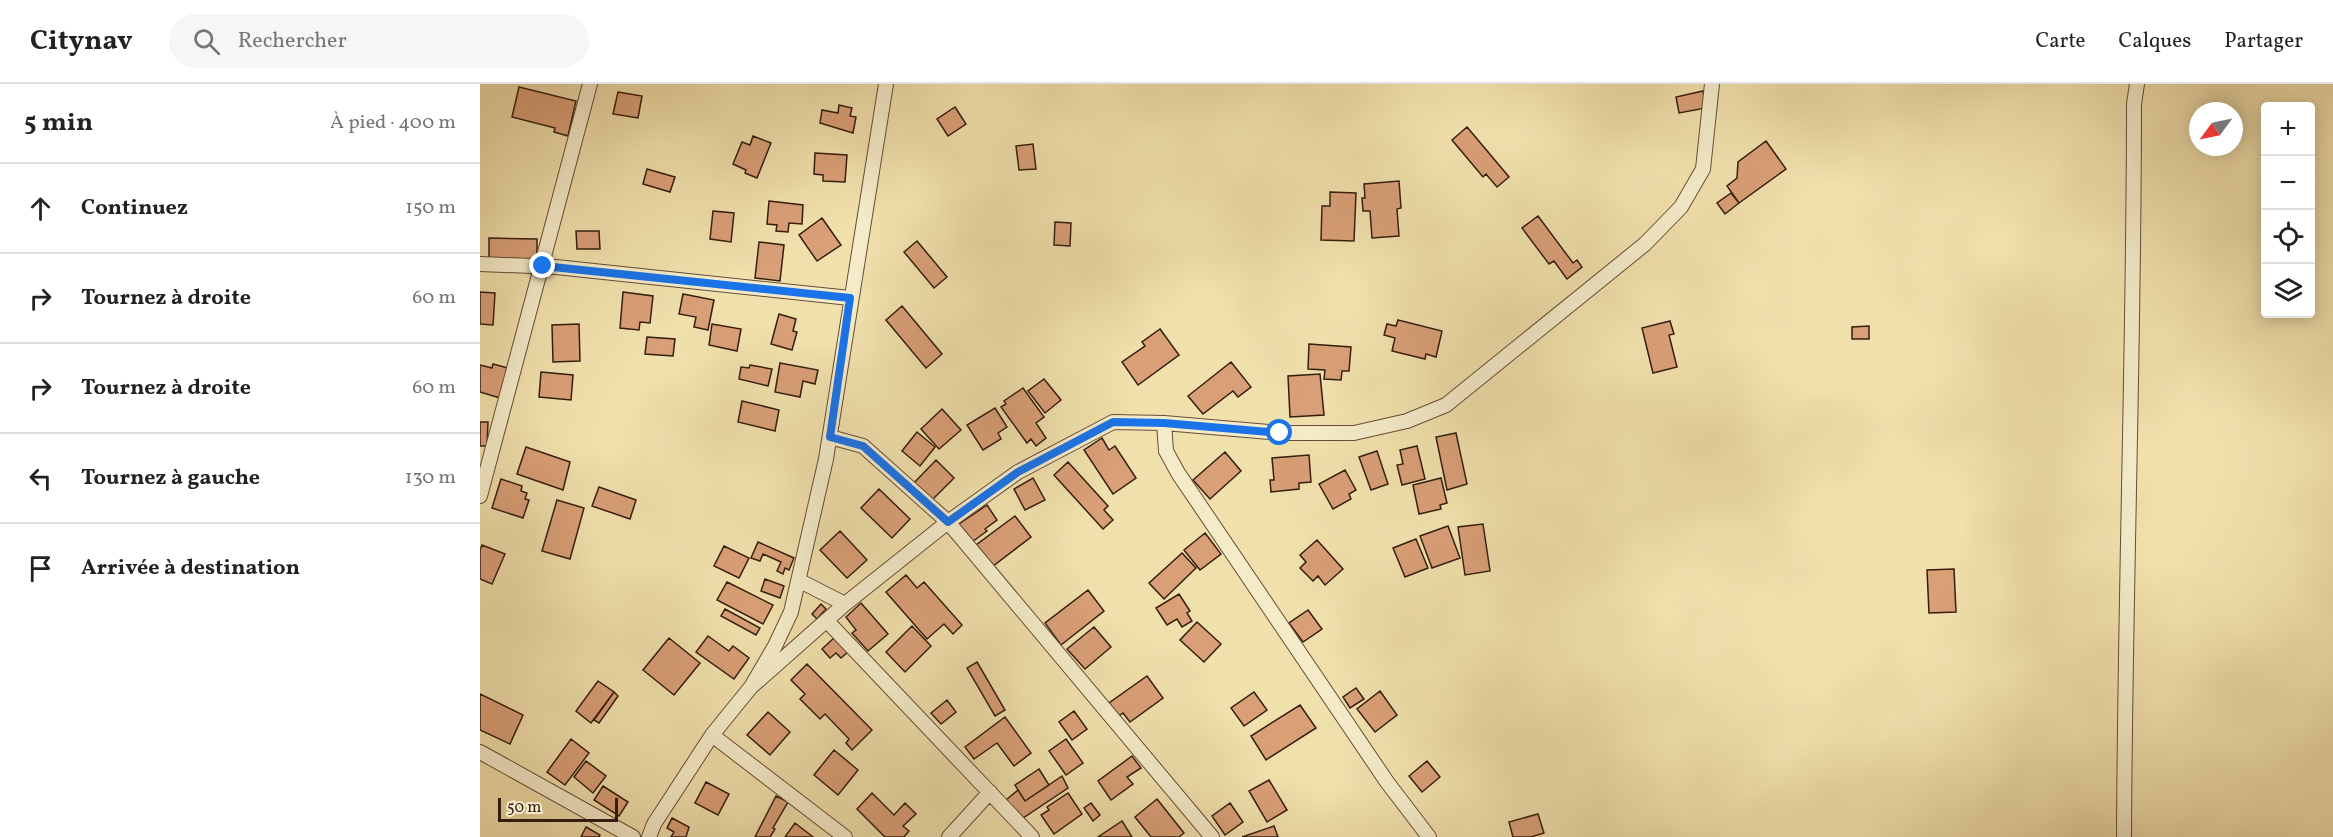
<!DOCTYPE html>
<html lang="fr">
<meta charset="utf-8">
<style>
:root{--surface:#fff;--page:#f6f6f6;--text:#222;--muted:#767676;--line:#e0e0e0}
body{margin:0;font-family:Vollkorn,serif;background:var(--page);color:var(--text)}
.controls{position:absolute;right:18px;top:18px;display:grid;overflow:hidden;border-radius:6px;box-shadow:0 3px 15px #0003}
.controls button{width:54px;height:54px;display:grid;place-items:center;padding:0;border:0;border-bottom:2px solid var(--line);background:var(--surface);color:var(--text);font:30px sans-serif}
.compass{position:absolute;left:1709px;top:18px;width:54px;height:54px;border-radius:50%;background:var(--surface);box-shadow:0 3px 15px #0003;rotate:237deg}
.scale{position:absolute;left:18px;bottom:15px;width:120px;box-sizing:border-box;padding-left:6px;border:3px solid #351e0f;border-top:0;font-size:16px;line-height:21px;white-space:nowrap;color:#351e0f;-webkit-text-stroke:4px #f5ebc9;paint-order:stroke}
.stop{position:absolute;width:18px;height:18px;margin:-14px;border:4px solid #1a73e8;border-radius:50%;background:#fff}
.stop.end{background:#1a73e8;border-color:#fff;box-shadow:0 2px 6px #0008}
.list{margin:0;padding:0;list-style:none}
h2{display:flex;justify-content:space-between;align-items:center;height:78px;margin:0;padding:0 24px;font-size:26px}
h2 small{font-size:20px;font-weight:400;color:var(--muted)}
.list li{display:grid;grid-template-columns:39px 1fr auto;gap:18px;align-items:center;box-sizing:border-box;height:90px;padding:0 24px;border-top:2px solid var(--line)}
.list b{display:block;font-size:22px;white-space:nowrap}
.list em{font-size:20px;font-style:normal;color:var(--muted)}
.icon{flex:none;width:33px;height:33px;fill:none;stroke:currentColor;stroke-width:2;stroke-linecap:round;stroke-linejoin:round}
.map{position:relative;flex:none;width:1853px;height:753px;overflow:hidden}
header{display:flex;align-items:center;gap:36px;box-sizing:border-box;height:84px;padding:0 30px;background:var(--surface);border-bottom:2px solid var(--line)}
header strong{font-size:28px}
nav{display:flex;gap:33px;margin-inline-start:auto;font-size:21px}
.search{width:420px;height:54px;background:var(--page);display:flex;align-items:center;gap:15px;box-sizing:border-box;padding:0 21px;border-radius:33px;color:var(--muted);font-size:22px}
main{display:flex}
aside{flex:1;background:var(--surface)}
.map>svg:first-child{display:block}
</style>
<header>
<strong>Citynav</strong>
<div class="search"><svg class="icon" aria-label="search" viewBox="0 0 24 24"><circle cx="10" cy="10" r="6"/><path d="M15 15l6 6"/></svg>Rechercher</div>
<nav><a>Carte</a><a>Calques</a><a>Partager</a></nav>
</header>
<main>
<aside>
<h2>5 min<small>À pied · 400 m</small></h2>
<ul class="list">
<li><svg class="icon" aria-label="ahead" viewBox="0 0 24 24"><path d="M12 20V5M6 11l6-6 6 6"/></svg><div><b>Continuez</b></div><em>150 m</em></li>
<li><svg class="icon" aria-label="right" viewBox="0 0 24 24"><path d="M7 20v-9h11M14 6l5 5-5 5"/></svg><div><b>Tournez à droite</b></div><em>60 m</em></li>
<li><svg class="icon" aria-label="right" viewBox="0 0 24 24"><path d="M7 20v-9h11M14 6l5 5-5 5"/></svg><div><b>Tournez à droite</b></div><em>60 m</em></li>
<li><svg class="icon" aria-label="left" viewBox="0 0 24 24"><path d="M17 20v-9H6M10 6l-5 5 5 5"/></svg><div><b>Tournez à gauche</b></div><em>130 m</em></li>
<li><svg class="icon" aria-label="arrive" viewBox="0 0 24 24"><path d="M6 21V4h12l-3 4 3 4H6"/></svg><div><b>Arrivée à destination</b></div></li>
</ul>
</aside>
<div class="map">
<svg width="1853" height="753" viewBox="0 0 1853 753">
<rect width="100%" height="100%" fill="#f0e0ac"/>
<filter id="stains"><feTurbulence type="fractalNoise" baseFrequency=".00333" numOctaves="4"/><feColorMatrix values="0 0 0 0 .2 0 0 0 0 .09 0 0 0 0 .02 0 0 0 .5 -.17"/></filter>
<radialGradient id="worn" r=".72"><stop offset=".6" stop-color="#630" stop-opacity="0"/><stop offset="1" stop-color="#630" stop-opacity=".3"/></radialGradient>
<path fill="#d99f77" stroke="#351e0f" stroke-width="1.5" d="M39 3 96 17 88 52 74 48 75 44 32 33Z
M1223 7 1226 24 1199 29 1196 13Z
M138 8 162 12 158 34 133 30Z
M359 21 372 24 370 32 376 33 373 49 340 39 342 26 358 29Z
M475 23 486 40 468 52 457 35Z
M987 43 1029 93 1017 103 1006 90 1003 93 972 56Z
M273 52 291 59 277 94 265 89 266 86 253 80 262 58 270 61Z
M1286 57 1306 85 1259 119 1247 102 1257 94 1258 78Z
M553 60 556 85 539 86 536 62Z
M335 69 367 71 365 98 343 97V91L334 90Z
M167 85 195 93 190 108 163 100Z
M919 97 921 124 917 125 919 152 892 154 890 127H883L882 114H885L884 100Z
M850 108 876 109 874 157 841 156 842 122H850Z
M1251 109 1259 119 1245 130 1237 119Z
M289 117 323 121 322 140 309 139 308 148 296 147 297 141 287 140Z
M233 127 254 129 251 158 230 155Z
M1058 132 1093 179 1097 176 1102 183 1087 195 1074 177 1069 180 1042 144Z
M342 134 361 161 337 177 319 151Z
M575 138 591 139 590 162 574 161Z
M96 147H119L120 165H97Z
M9 154 57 155V175L9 174Z
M437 157 467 193 454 204 424 168Z
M279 158 304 161 300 197 275 194Z
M0 208 15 209 13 241 0 240Z
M143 208 173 212 170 239 160 238 159 246 140 244Z
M203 210 234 216 228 246 214 243 216 233 199 230Z
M422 222 462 270 446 284 406 236Z
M299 230 316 235 313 247 317 248 312 266 291 260Z
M918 236 962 247 956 273 946 270 945 275 912 267 915 254 904 251 907 240 916 242Z
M1190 237 1194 250 1189 251 1197 283 1173 289 1162 244Z
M99 240 100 277 73 278 72 241Z
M232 240 261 245 257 267 229 261Z
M1389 242V255H1372V243Z
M680 245 699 271 658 301 642 278 665 262 662 258Z
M167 253 195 255 193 272 165 270Z
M829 260 871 263 869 287H862L861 296 844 295 845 286 828 285Z
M751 278 771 303 758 313 753 307 723 330 708 312Z
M300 279 338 286 335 300 323 297 320 313 295 308Z
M13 280 28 284 20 314 0 308V281L12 284Z
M270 281 292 285 288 302 259 295 261 283 269 284Z
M61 288 93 291 91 316 59 313Z
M840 290 844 331 810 333 808 292Z
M564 295 581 316 565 329 548 307Z
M543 304 564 333 556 339 566 354 556 362 551 355 547 359 521 323 526 320 524 317Z
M262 317 299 326 295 347 258 338Z
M515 324 527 343 518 349 521 355 503 366 487 341Z
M462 325 481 346 459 365 441 345Z
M0 338H8L7 362H0Z
M437 348 455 363 440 382 422 367Z
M976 349 987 400 967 406 956 353Z
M622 354 629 366 635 362 656 394 633 410 604 366Z
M937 362 945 395 922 401 917 381 923 380 920 366Z
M46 363 90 378 83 406 37 390Z
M897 367 908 400 891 406 879 373Z
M745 368 761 387 730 415 713 396Z
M829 371 831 398 819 399V405L791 408 790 396H794L792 374Z
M456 376 474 394 449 419 432 401Z
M588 378 628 422 624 426 633 436 623 445 574 391Z
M865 386 876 406 869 410 871 415 853 425 839 400Z
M553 394 565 416 545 426 534 405Z
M961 394 967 419 960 421 961 425 939 430 933 401Z
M21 395 42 402 41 407 47 409 45 415 49 416 43 434 12 424Z
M119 403 156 416 150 435 112 422Z
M399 405 430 435 412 454 381 424Z
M77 416 104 424 90 475 62 467Z
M507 421 517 436 505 445 507 447 492 458 479 440Z
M535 432 551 453 508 486 492 464Z
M1003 440 1010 487 985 491 978 443Z
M968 442 980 474 952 484 940 452Z
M360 447 387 476 367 494 340 466Z
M725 449 741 470 720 486 704 466Z
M936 455 948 484 925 493 913 464Z
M837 456 863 485 845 501 838 492 833 497 820 484 826 478 820 471Z
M278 458 314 474 309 486 305 484 303 490 297 487 301 478 283 470 280 477 271 474Z
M2 461 25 470 12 500 0 495V466Z
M244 462 269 474 259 494 234 482Z
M702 469 716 484 684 515 669 499Z
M1474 485 1476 528 1449 529 1447 486Z
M426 491 437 504 444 498 482 541 473 550 464 540 447 555 406 508Z
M285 495 304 502 300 514 281 507Z
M247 498 293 521 283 540 237 516Z
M608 506 624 527 581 561 565 539Z
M699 510 710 527 707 529 712 537 702 543 697 535 687 541 676 524Z
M381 519 408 550 388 567 372 549 376 546 366 533Z
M341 520 346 525 337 535 332 530Z
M245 525 280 544 276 551 241 532Z
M828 526 842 545 823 558 809 539Z
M717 538 741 560 724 578 700 556Z
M432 542 451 562 425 588 406 568Z
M614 543 631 563 605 585 587 565Z
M228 552 249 567 253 562 269 574 254 595 216 568Z
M355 553 368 568 361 574 356 569 350 574 342 565Z
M189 554 220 579 194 611 163 586Z
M497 578 525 626 515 632 487 584Z
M327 580 392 646 372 666 366 659 369 655 345 630 340 635 320 615 325 610 311 596Z
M667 592 683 614 650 638 643 629 639 632 629 619Z
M118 597 134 608 111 639 96 627Z
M876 604 884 615 870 624 863 613Z
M900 607 917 631 895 648 877 625Z
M134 608 138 612 119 639 114 636Z
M774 608 787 626 764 642 751 624Z
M0 610 43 631 30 660 0 646Z
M467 616 476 628 461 640 451 629Z
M820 621 836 644 786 676 771 652Z
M594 627 607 645 592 656 579 638Z
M288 628 310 648 290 671 267 651Z
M525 633 551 669 534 682 517 659 494 675 485 663Z
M91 655 109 669 85 701 67 688Z
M586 655 603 679 586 691 569 667Z
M354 666 378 686 358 711 334 691Z
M652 672 661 684 647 693 653 700 631 716 618 697Z
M106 677 126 692 113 709 94 693Z
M947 677 960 693 942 708 929 692Z
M559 685 569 701 545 717 535 701Z
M582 692 588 704 543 734 526 716 538 706 545 717Z
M789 696 807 726 787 738 769 707Z
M226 698 249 710 238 731 215 719Z
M123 702 148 718 139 732 114 716Z
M392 709 414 731 425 719 436 730 423 742 429 747 424 753H405L377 725Z
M588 709 602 730 574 750 561 731 569 726 567 723Z
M296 712 308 718 293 744 295 745 290 753H275Z
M677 715 704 749 699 753H671L655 733Z
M611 719 620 731 613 737 604 724Z
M750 719 763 738 745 751 732 732Z
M1058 730 1064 749 1051 753H1033L1029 738Z
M192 734 209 743 206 753H191L194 748 187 744Z
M642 737 652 753H618Z
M315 739 333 753H305Z
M794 742 798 753H762Z
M106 743 120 751 119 753H101Z"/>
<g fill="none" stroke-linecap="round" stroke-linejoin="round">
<defs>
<path id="street" d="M0 180 76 183 370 214
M684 339 686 367 698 389 907 698 949 753
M350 353 383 362 468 438 732 753
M0 412 110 0
M320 497 365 520
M347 537 552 753
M271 603 365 520 468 438 538 388 633 338 684 339 800 349H874L927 337 966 321 1165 160 1201 123 1223 85 1232 0
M232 651 365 753
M0 668 153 753
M169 753 174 740 232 651 271 603 295 562 311 528 346 375 406 0
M469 753 510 708
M1644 753C1645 509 1654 264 1654 20L1657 0"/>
</defs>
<use href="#street" stroke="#644e36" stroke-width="16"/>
<use href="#street" stroke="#f5ebc9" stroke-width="14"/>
</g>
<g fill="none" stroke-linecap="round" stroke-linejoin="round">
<path stroke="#1a73e8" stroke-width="8" d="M63 182 370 214 350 353 383 362 468 438 538 388 633 338 684 339 800 349"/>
</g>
<rect width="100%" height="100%" filter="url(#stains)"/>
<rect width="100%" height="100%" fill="url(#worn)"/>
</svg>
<div class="controls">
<button>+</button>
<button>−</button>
<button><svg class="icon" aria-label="locate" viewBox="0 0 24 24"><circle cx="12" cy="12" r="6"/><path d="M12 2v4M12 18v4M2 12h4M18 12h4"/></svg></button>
<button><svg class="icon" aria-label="layers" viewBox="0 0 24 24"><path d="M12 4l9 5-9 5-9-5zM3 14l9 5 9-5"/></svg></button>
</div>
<svg class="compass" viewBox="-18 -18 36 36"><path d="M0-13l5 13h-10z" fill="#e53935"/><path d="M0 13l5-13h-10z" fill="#767676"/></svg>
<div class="scale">50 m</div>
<div class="stop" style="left:800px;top:349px"></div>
<div class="stop end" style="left:63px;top:182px"></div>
</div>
</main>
